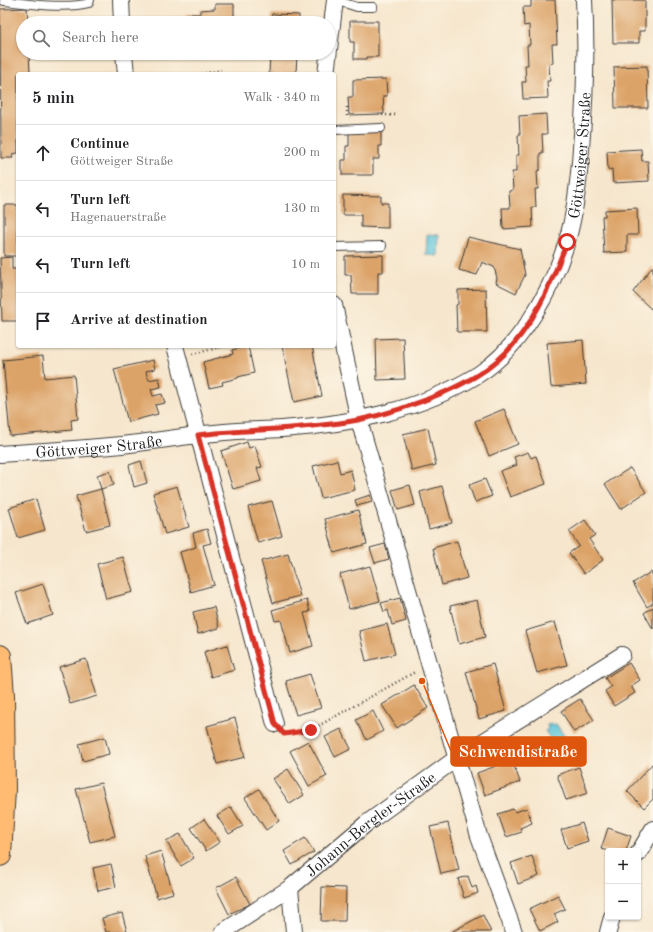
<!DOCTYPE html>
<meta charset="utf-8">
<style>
:root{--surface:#fff;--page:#f6f6f6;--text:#202124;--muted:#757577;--line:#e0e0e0}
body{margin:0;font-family:"Old Standard TT",serif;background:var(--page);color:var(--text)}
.controls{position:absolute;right:12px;bottom:12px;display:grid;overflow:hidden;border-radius:4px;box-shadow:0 1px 3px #0004}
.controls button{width:36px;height:36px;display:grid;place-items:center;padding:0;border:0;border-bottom:1px solid var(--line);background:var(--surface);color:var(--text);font:20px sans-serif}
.stop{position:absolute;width:12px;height:12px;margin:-9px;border:3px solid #d93025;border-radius:50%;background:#fff}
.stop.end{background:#d93025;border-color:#fff;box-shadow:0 1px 4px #0008}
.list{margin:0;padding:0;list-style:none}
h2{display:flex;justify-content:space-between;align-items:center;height:52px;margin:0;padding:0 16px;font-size:17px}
h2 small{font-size:13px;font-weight:400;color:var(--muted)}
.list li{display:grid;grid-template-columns:26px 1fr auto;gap:12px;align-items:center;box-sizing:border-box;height:56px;padding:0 16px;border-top:1px solid var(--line)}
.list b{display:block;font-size:15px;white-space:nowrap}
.list p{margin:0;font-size:13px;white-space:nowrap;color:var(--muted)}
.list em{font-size:13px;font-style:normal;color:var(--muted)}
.icon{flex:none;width:22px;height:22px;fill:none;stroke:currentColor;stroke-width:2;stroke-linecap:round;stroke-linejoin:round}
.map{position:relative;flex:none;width:653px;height:932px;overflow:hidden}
.search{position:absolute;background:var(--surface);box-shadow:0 1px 3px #0004;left:16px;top:16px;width:320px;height:44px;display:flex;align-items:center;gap:10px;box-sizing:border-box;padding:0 14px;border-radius:22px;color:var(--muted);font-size:15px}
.panel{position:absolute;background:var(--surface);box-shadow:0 1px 3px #0004;left:16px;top:72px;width:320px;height:276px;border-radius:4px}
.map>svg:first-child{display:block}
</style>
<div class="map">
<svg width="653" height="932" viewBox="0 0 653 932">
<rect width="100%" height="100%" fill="#fcf5e5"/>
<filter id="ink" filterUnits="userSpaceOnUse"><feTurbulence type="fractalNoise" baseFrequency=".025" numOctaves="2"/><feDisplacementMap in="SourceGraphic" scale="8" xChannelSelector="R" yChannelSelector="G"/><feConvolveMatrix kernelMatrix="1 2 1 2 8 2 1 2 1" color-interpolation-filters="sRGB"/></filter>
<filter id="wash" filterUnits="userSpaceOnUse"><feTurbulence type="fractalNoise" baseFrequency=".012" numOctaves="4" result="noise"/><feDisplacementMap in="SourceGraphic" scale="16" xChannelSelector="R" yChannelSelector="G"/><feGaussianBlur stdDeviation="0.9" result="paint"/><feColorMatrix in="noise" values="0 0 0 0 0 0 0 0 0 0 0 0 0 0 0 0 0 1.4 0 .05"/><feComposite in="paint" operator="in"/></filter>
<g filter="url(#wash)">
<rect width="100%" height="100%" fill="#f6e6cd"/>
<path fill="#5ec5db" stroke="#3d707c" d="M427 234 439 235 438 256 426 255Z
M550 723 553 725 556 724 565 737 561 743 557 742 554 744 545 731 548 729 547 725Z"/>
<g id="blocks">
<path fill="#dca368" d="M531 0H555L557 44H552L553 63 549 64 550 81H547L548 98 523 99 522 82H526L525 65H528L527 45H530L529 25 524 26 523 7H531Z
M612 0H645V31H639V43H613Z
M215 4H234V23H171V17H186L187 14H200V10L215 9Z
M27 8 28 23H23V53H29L30 74H18V153L12 154 13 158H1L0 9Z
M272 14 299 15V23H271Z
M350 21H378V57H367V59H354V42H350Z
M270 53H297L296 74H269Z
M647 66 648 108H615L614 67Z
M386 79 387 96H383L384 114 349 115 348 97H353V80Z
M546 114 547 134H542L543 153H540V170L537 171 538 189H535L536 207H532L533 227 503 229 502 208H510L509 191 513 190 512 172H516V155H519L518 135H520L519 116Z
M349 131H381V146H379V159H373V175H342V160H346V146H349Z
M641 149 642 161H648L649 181 613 183 612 169 608 170 607 151Z
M343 195 381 196V203H388V228L361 227V215H343Z
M4 205H18V256H4Z
M637 208 638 235H627V252L604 253 602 216H605V210Z
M468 237 520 249 525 275 516 293 496 283 497 278 494 267 482 262 477 275 459 270Z
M383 255V272H378V294H352L351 275H345V256Z
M12 257V269H18V321H2L0 258Z
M652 267H653V306L651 309 633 292Z
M486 289 487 332H457L456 305 458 304V290Z
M403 338 405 379 377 380 376 339Z
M583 340 586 384 551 387 547 343Z
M248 346 254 373 238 377V378L222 382 223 385 209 388 203 362 233 354 232 350Z
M282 346H312L322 396 294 402Z
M43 356 45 378 74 375 78 419 71 420 72 430 10 436 3 360Z
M153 360 155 369 146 371 147 376 149 380 159 378 161 387 151 389 153 396 162 394 165 403 155 405 158 414 128 422 114 369Z
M504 409 518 444 489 456 475 421Z
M428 428 436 465 412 471 403 434Z
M247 442 249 448 255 446 262 467 257 468 261 481 233 489 221 451Z
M528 452 531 458 536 456 546 484 510 497 500 471 517 465 514 457Z
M337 460 340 473 351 470 355 490 321 498 313 466Z
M141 461 147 483 134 487 129 465Z
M630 468 646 492 621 509 605 484Z
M110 471 114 485 101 489 110 525 86 531 76 496 101 489 97 475Z
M485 479 492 496 475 502 469 485Z
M410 485 415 505 398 510 392 490Z
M177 486 189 527 165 534 153 493Z
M442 486 452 523 429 529 420 492Z
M370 495 372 502 357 506 355 500Z
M36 499 45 530 18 538 9 508Z
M272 501 282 536 258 543 248 507Z
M358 510 367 544 334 553 325 519Z
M585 520 595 535 589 539 603 560 584 574 569 553 579 546 569 531Z
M207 529 211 543 203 545 214 585 191 592 180 552 196 547 193 533Z
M457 541 467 578 442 585 433 548Z
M385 544 389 559 375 563 370 548Z
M288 554 300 596 273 603 261 561Z
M123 557 133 592 106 599 97 564Z
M370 566 380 601 349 609 340 574Z
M651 572 653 576V603L647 607 633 583Z
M43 584 53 615 27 624 16 593Z
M400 598 406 621 392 625 388 610 384 612 381 603Z
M307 600 310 612 304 613 313 646 290 653 281 620 275 621 272 610Z
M477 600 485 637 459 644 450 606Z
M214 607 219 628 198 634 193 612Z
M653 607V629L644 613Z
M555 622 567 665 537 673 525 631Z
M387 624 395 654 366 661 359 631Z
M227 645 234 670 211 677 204 652Z
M86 659 97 696 70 704 59 667Z
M629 663 640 680 631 686 635 693 614 706 605 691 611 687 605 678Z
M493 664 506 711 479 719 466 672Z
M310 674 321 708 296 715 286 681Z
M414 685 428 708 397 728 382 705Z
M580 699 594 720 574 732 561 711Z
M373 711 383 731 367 740 356 720Z
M235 718 245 757 217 764 207 726Z
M341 729 351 749 335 757 325 737Z
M105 737 109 754 83 761 79 744Z
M308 741 327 776 309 786 290 751Z
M512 760 520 782 485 795 477 773Z
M653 763V799L644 808 627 791Z
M579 767 588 793 566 800 557 775Z
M288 769 304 795 290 804 273 779Z
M101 783 115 836 90 842 76 789Z
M259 789 279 821 266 830 245 798Z
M231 807 243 826 229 834 217 816Z
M527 808 532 823 520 828 522 832 506 837 498 814 513 809 515 812Z
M204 819 220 842 206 851 191 828Z
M448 823 459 870 441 874 430 827Z
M582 823 588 841 567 848 561 830Z
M608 828 631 836 626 851H608L601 849Z
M180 834 194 858 181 866 166 841Z
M305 838 314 852 292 865 284 851Z
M161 851 173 893 157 898 145 856Z
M532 856 539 876 518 884 511 863Z
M111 864 116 887 98 891 93 868Z
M468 876 472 888 476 886 478 893 464 898 458 879Z
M236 877 250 904 229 914 216 888Z
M322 887 346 888 345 921H321Z
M558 895 565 909 554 914 558 922 540 931 529 909Z
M122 913 127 932H106L102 918Z
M483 915 491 932H451Z"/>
</g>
</g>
<g filter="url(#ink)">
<use href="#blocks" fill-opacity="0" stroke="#3d3a37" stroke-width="1"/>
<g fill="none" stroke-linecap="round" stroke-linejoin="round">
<defs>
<path id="service" d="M4 0V1C28 4 67 9 89 3L90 0
M335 0 357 7H373
M334 130 381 128
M334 247 382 246"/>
<g id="minor">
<path d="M121 0 122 23"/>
<path d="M124 53 126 74"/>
<path d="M326 74 335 0"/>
<path d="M334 305 359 420 479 836 514 932"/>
<path d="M175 346 275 724"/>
<path id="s1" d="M0 454C43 451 87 449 130 444 166 440 201 433 237 431 252 430 267 430 282 429 350 424 420 411 479 374 521 347 553 288 567 241 576 211 579 179 581 148 585 99 587 50 584 0"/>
<path d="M638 854 653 829"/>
<path d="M290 888 294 932"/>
<path id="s2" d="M223 932 290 888 367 823 457 758 622 655"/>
<path d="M608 932 612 917"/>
</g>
<path id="primary" d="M0 656 3 696 4 790 0 855"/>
</defs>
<use href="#service" stroke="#3d3a37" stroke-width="10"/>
<use href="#minor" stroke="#3d3a37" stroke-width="18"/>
<use href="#primary" stroke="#3d3a37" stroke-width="24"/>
<path stroke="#3d3a37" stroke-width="2.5" stroke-dasharray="1 3" stroke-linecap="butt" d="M201 74 221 70
M347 107V116L350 117
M382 115H397
M192 354 226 346
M288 734 311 730 415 672"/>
<use href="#service" stroke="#fff" stroke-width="8"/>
<use href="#minor" stroke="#fff" stroke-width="16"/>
<use href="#primary" stroke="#ffbb71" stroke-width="22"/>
</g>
</g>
<g fill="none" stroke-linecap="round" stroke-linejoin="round" filter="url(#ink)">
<path stroke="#d93025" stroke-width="5" d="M311 730 284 734 275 724 198 435C251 429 305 430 358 420 388 414 417 404 445 392 463 384 482 374 497 361 532 331 551 284 567 242"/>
</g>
<g text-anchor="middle" stroke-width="3.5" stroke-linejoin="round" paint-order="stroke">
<g font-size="16" fill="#1c1c1c" stroke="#fcf5e5">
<text dy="6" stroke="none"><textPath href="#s1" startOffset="739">Göttweiger Straße</textPath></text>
<text dy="6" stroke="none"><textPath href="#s1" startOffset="99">Göttweiger Straße</textPath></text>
<text dy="6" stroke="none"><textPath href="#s2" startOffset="183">Johann-Bergler-Straße</textPath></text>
</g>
</g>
<path fill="none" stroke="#de560d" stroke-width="1.5" d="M422 681L451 751"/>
<circle fill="#de560d" stroke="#fcf5e5" stroke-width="1.5" cx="422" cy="681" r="4"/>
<rect fill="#de560d" stroke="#de560d" stroke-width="1.5" x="451" y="737" width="135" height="29" rx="4"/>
<g font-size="17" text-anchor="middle" font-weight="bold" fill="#fff">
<text x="518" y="757">Schwendistraße</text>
</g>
</svg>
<div class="controls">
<button>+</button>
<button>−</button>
</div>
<div class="stop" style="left:567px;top:242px"></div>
<div class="stop end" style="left:311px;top:730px"></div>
<div class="search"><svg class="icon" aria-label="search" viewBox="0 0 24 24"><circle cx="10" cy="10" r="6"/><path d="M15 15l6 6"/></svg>Search here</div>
<section class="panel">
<h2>5 min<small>Walk · 340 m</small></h2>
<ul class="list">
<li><svg class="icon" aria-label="ahead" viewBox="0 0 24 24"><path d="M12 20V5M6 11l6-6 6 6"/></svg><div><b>Continue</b><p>Göttweiger Straße</p></div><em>200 m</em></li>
<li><svg class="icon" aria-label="left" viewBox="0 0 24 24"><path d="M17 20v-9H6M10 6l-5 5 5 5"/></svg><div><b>Turn left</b><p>Hagenauerstraße</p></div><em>130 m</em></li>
<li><svg class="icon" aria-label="left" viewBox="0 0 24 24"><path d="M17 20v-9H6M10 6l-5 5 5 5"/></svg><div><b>Turn left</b></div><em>10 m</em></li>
<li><svg class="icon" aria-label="arrive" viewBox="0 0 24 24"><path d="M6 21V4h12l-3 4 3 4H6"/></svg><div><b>Arrive at destination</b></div></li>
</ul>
</section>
</div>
